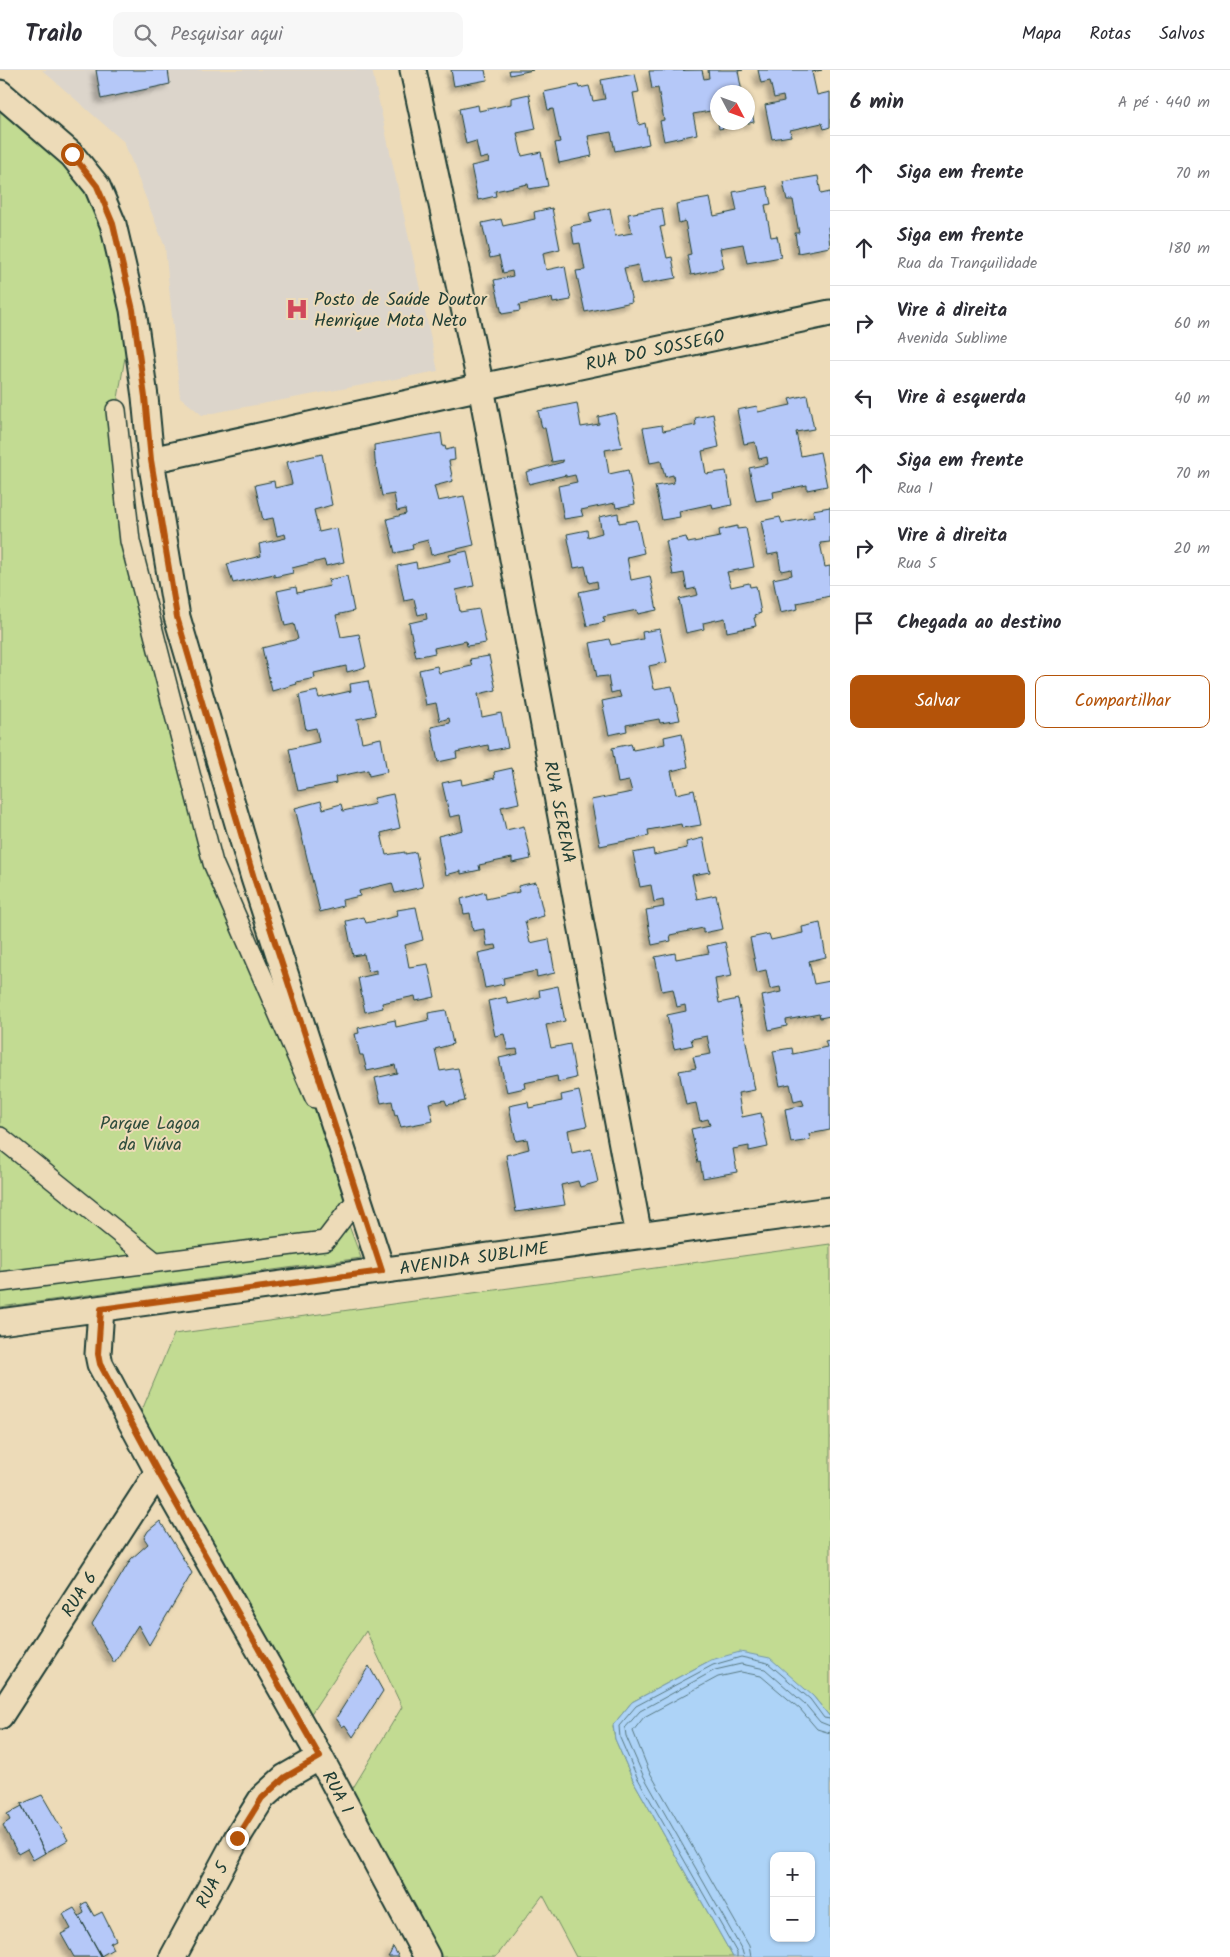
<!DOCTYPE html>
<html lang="pt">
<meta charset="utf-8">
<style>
:root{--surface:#fff;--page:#f7f7f7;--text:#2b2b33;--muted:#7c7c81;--line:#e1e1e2;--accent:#b45309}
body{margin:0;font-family:Kalam,sans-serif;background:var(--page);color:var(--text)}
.controls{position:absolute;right:15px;bottom:15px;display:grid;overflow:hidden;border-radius:10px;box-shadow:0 1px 4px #0004}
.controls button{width:45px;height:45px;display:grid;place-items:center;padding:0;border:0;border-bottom:1px solid var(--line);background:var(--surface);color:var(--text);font:25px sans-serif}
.compass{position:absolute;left:710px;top:15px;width:45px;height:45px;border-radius:50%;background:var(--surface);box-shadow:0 1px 4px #0004;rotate:131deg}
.stop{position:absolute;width:15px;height:15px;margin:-11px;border:4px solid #b45309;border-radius:50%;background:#fff}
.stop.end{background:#b45309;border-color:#fff;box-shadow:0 1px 5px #0008}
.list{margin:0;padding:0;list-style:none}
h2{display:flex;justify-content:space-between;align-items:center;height:65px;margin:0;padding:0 20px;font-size:21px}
h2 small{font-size:16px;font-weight:400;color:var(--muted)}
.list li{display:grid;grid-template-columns:32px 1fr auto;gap:15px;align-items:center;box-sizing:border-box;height:75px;padding:0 20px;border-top:1px solid var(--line)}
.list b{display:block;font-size:19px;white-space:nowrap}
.list p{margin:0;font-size:16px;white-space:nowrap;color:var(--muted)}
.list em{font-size:16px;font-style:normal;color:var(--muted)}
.actions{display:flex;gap:10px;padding:15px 20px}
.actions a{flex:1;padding:11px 0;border:1px solid var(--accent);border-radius:10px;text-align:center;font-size:18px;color:var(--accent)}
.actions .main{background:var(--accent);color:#fff}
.icon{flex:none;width:28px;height:28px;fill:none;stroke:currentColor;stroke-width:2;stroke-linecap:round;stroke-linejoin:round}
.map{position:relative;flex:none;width:830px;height:1887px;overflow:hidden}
header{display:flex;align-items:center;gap:30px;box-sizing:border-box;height:70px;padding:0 25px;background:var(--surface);border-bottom:1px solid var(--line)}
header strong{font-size:24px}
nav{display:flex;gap:28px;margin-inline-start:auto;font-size:18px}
.search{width:350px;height:45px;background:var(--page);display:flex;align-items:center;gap:12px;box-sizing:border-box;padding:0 18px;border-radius:10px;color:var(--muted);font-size:19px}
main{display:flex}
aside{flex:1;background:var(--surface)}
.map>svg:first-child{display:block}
</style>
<header>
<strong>Trailo</strong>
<div class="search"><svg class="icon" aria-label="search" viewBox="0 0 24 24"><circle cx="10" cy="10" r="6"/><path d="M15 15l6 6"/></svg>Pesquisar aqui</div>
<nav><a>Mapa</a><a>Rotas</a><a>Salvos</a></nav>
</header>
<main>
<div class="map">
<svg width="830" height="1887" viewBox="0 0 830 1887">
<defs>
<filter id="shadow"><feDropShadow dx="-4.5" dy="4.5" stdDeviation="2.5" flood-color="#0004"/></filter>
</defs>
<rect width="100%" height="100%" fill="#eddbb8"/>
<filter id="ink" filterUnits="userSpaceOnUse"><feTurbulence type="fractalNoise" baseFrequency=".02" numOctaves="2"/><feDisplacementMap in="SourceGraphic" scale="10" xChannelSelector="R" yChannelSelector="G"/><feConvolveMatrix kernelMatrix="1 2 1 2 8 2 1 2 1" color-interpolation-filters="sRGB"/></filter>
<g filter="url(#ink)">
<path fill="#dcd5cb" d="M42 0H372L438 301 202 345 180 327 165 177 124 72Z"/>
<path fill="#c2db92" stroke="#708c63" d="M0 23 97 116 133 240 116 340 130 471 213 792 358 1128 345 1145 361 1188 0 1237Z
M830 1174V1647L813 1626 711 1590 632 1632 613 1655 615 1669 633 1710 733 1887H576L543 1825 496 1887H439L350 1723 402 1637 366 1561 310 1645 140 1345 174 1264Z"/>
<path fill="#add3f7" stroke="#7497a9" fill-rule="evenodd" d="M740 1582 770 1588 813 1626 830 1647V1887H733L633 1710 615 1669 613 1655 632 1632 711 1590ZM774 1786H811V1868H774Z"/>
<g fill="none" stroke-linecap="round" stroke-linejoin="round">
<path stroke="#587982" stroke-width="1" d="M737 1887V1883L637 1707 620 1668 619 1656 636 1636 713 1595 741 1587 768 1593 810 1629 824 1648 830 1649
M744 1887 742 1880 643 1705 626 1666 625 1658 640 1641 715 1600 741 1594 765 1599 805 1634 820 1652 830 1656
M751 1887 749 1876 649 1701 633 1661 644 1647 718 1607 741 1602 761 1606 800 1639 817 1659 830 1663"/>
</g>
<path fill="#b5c8f8" stroke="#1f3d34" filter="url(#shadow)" d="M96 0H168L170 14 101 29Z
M451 0H485L487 10 454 16Z
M509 0H533L510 5Z
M702 0 704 9 709 8 708 0H743L738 1 742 22H718V49L716 40 693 44 697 64 664 71 660 51 664 50 658 18 652 19 649 1Z
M758 0H822L812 2 817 25 830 22V57L824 59 822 53 790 60 791 66 772 69 765 35 784 31 783 26 774 28 770 11 761 13Z
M635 4 639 22 633 23 639 55 645 53 649 74 615 81 611 62 588 66 592 86 559 93 555 73 560 72 553 39 548 40 544 22 578 15 579 18 589 16 593 31 605 29 601 10Z
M529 24 536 59 517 63 522 86 541 82 548 116 529 119 528 114 495 121 496 126 478 130 471 96 489 92 488 87 480 89 476 71 466 74 459 39 478 35 479 41 511 34V28Z
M748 32H750L754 52 719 59 718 52H748Z
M818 106 821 124 830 122V156L828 157 830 177 798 183 795 163H799L793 130H787L783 112Z
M767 116 771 134 765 135 771 167 777 166 781 187 747 193 743 174 720 178 724 198 691 205 687 185 691 184 685 151 679 153 676 134 710 128 714 146 737 141 733 122Z
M552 138 560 179 543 183 546 200 565 196 571 230 553 233 552 228 519 235 520 241 502 244 494 210 513 206 512 201 503 203 499 186 490 188 482 153 501 149 503 156 535 149 534 142Z
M610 138 615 166 632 163 628 144 662 138 665 156 660 157 667 188 672 187 676 208 642 214 638 195 624 198 632 232 585 242 576 201 585 200 580 173 574 174 571 156 591 152 589 143Z
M807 325 814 359 796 362 801 386 820 382 827 416 807 420V415L773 422 774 428 756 431 749 398 768 394 767 387 759 389 755 372 744 374 737 340 757 336 758 342 791 335 789 329Z
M577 333 581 357 599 354 598 347 615 343 622 377 605 380 609 404 628 400 635 434 616 438 615 433 581 440 583 446 564 449 558 416 577 412 575 405 566 407V405L529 414 526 402 563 392V390L552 392 545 358H542L538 341Z
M713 344 719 377 702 381 706 404 726 401 732 435 713 439 712 434 679 441 680 447 662 450 655 416 674 413 673 405 665 407 661 391 650 393 643 358 662 355 663 361 696 355 695 348Z
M441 363 443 377 445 376 446 380 454 378 455 390 449 391 453 411 434 416 438 431 464 426 474 475 431 485 428 470 412 474 413 479 395 483 387 449 406 444 405 439 397 441 394 424 382 426 375 391 374 375Z
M322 384 332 435 314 440 319 462 337 458 344 492 326 496 324 490 292 498 293 503 274 507V504L233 513 227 494 261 486 259 474 286 468 285 464 277 466 273 448 263 450 255 415 274 411 275 418 292 414 287 392Z
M830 437V472L820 473 825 497 830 496V526L797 533 798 539 780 543 773 509 792 505 791 499 781 501 778 483 768 485 761 451 780 447 782 453 814 447 813 440Z
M618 443 619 453 637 450 644 483 627 487 631 510 650 506 657 540 638 544 637 540 603 547 605 552 587 556 579 522 598 518 597 511 589 513 585 496 574 498 567 464 587 460 588 467 602 463 599 447Z
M737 456V459L746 458 754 497 727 502 731 517 749 513 750 517 756 516 761 543 755 545 756 547 754 548 756 556 727 562 725 548 703 553 704 559 686 563 679 529 698 525 696 518 687 520 684 503 673 505 666 471 686 467 688 473 720 467 719 460Z
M467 481 474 516 456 520 460 542 479 539 486 573 467 576 466 571 434 578 435 583 416 587 409 553 427 549 426 543 418 545 414 529 404 531 397 496 416 492 417 498 450 491 449 485Z
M347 506 354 541 336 545 341 567 359 564 366 597 347 602 346 596 314 603 315 608 296 612 297 614 272 621 262 578 298 569 294 554 285 556 277 521 296 517 297 523 330 516 328 510Z
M660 559 667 592 649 596 654 619 672 616 680 650 660 653 659 649 626 655 627 661 609 665 602 631 621 627 619 621 611 623 608 606 597 607 590 573 609 569 611 575 643 569 642 562Z
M489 586 496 620 478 624 482 647 501 643 508 677 489 681 488 675 456 682 457 688 438 692 431 657 450 653 449 648 440 651 436 633 426 635 419 600 437 596 439 603 472 596 470 589Z
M368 611 376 645 357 649 362 672 381 668 387 702 369 706 368 700 335 707 336 713 298 721 289 679 319 672 316 658 306 660 299 625 317 621 319 628 351 621 350 614Z
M682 663 688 697 671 701 676 724 694 720 701 755 682 758 681 754 648 760 649 766 600 776 591 730 632 722 629 711 618 713 612 678 631 674 633 680 665 674 664 667Z
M512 698 519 733 501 737 506 760 524 756 531 789 512 793V788L479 795 480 800 461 804V801L446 805 438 766 463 760 460 745 450 747 442 713 461 709 462 715 495 708 494 702Z
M393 724 400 758 381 763 386 785 405 782V784L416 782 423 817 395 823 392 813 359 821 360 826 342 830 343 836 320 842 295 738 321 731 323 739 341 734 343 741 375 734 374 728Z
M703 768 710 802 692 805 697 829 716 825 723 859 703 863V858L670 865 671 871 652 875 646 840 664 837 663 830 654 832 651 815 640 817 633 783 653 779 654 785 687 778 686 772Z
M536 812 544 846 525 851 530 873 549 869 555 903 537 907 536 901 503 908 504 914 485 918 478 883 497 879 496 875 487 876 484 859 473 861 470 843 464 844 461 829 485 822 486 829 519 822 518 816Z
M416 837 423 870 405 875 409 897 428 894 435 927 416 931 415 926 382 933 383 938 365 942 358 908 376 904V900L368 902 364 884 353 886 346 851 364 847 366 853 398 846 397 840Z
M820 853 826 887 809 891 814 914 830 911V946L820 948 819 944 786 950 787 956 769 960 762 926 781 922 780 917 770 919 766 900 757 902 750 868 769 864 771 870 803 863 802 857Z
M725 872 732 906 715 909 719 933 738 929 755 1020 738 1023 742 1047 761 1043 768 1077 749 1081V1076L733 1079 737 1102 703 1108 700 1092 698 1093 691 1059 710 1055 708 1049 700 1051 696 1033 686 1035 679 1001 696 998 693 987 711 984 707 966 691 969 693 975 674 979 667 945 686 941 685 935 677 937 673 919 662 921 655 887 675 883 676 889 709 883 707 876Z
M558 916 565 951 546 955 551 978 570 974 576 1008 558 1012 557 1006 524 1013 525 1018 507 1022 499 988 518 984 517 979 508 980 504 964 495 966 488 931 506 927 508 934 540 927 539 920Z
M446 940 453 974 435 979 440 1001 458 998 465 1031 447 1035 445 1030 429 1033 433 1051 401 1057 397 1045 395 1046 392 1031 381 1033 375 1008 397 1003 395 995 367 1001 363 985H360L355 964 359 963 358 958 395 950 396 957 429 950 428 943Z
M830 970V1060L809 1064 810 1070 791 1073 785 1039 804 1035 802 1030 794 1032 790 1014 780 1016 773 981 792 978 793 984 827 977 825 971Z
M579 1021 587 1056 568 1060 572 1083 591 1079 598 1112 580 1117 578 1111 561 1115 565 1135 516 1142 506 1085 529 1079 527 1069 516 1071 509 1036 528 1032 529 1038 562 1031 561 1025Z
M160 1451 192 1503 149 1575 138 1555 114 1593 92 1554 131 1489 148 1474 144 1468 148 1461Z
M369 1596 383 1621 353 1667 345 1655 342 1657 336 1648Z
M42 1725 68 1770 45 1783 21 1734Z
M22 1736 45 1783 33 1790 27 1779 18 1784 3 1755 10 1750 7 1744Z
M86 1832 94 1846 102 1842 116 1870 110 1873 113 1879 101 1886 79 1846 84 1843 81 1835Z
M74 1838 79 1846 102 1887H74L61 1864 71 1859 63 1844Z
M393 1877 399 1887H388L390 1884Z"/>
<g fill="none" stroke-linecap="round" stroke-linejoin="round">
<defs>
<path id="pedestrian" d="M116 340 130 471 213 793 315 1028
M0 1067 155 1192
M0 1212 325 1171 358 1128 354 1119"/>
<path id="minor" d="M413 0 481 317 639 1166
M0 23 72 85 97 116 113 154 133 240 145 327 151 390 177 547 254 808 382 1201
M151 390 481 317 830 243
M101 1239 98 1284 100 1294 158 1402 320 1687 427 1887
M0 1252 830 1140
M0 1646 158 1402
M173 1887 237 1768 262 1728 285 1707 320 1687"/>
</defs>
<use href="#pedestrian" stroke="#1f3d34" stroke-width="22"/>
<use href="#minor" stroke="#1f3d34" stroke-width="29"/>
<use href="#pedestrian" stroke="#eddbb8" stroke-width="19"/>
<use href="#minor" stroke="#eddbb8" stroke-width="25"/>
</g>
</g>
<g fill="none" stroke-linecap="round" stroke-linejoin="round" filter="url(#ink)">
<path stroke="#b45309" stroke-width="6" d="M72 84 97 116 113 154 133 240 145 327 151 390 177 547 254 808 382 1201 101 1239 98 1284 100 1294 158 1402 320 1687 285 1707 262 1728 237 1768"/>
</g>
<defs>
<symbol id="hospital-bare" viewBox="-9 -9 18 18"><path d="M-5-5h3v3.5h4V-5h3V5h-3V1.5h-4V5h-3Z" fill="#d1495b" stroke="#eddbb8" stroke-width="2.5" paint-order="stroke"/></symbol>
</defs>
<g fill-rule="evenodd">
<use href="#hospital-bare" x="281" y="223" width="32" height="32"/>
</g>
<g text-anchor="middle" stroke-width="4" stroke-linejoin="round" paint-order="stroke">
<g font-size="18" fill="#1f3d34" stroke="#eddbb8" text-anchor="start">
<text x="314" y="235">Posto de Saúde Doutor<tspan x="314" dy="21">Henrique Mota Neto</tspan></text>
</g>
<g font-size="18" fill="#1f3d34" stroke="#eddbb8">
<text transform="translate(655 280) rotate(-12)" y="6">RUA DO SOSSEGO</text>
<text transform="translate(560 742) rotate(79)" y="6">RUA SERENA</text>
<text transform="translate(474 1188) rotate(-8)" y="6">AVENIDA SUBLIME</text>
<text transform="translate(79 1524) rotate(-57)" y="6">RUA 6</text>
<text transform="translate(338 1722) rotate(62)" y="6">RUA 1</text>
<text transform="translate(212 1815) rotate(-62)" y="6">RUA 5</text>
</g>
<g font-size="18" fill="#2f4d3d" stroke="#eddbb8">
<text x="150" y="1059">Parque Lagoa<tspan x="150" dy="21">da Viúva</tspan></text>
</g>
</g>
</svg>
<div class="controls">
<button>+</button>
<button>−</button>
</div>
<svg class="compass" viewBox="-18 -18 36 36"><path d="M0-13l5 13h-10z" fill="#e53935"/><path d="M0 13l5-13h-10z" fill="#7c7c81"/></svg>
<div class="stop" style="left:72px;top:84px"></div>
<div class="stop end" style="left:237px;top:1768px"></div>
</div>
<aside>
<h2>6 min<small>A pé · 440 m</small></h2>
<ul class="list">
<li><svg class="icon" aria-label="ahead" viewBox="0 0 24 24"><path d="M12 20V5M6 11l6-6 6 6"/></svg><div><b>Siga em frente</b></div><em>70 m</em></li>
<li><svg class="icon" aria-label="ahead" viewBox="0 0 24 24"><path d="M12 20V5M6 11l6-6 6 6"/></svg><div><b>Siga em frente</b><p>Rua da Tranquilidade</p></div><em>180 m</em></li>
<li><svg class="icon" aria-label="right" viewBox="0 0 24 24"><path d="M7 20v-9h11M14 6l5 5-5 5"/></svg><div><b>Vire à direita</b><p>Avenida Sublime</p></div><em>60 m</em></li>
<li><svg class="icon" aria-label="left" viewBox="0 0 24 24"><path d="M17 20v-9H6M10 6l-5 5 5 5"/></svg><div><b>Vire à esquerda</b></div><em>40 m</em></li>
<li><svg class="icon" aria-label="ahead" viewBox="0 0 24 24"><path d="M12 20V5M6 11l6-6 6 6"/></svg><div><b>Siga em frente</b><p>Rua 1</p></div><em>70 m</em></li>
<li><svg class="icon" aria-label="right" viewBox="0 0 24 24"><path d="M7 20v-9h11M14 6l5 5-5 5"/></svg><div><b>Vire à direita</b><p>Rua 5</p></div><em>20 m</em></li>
<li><svg class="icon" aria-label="arrive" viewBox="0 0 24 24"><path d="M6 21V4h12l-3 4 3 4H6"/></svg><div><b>Chegada ao destino</b></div></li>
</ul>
<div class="actions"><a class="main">Salvar</a><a>Compartilhar</a></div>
</aside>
</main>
